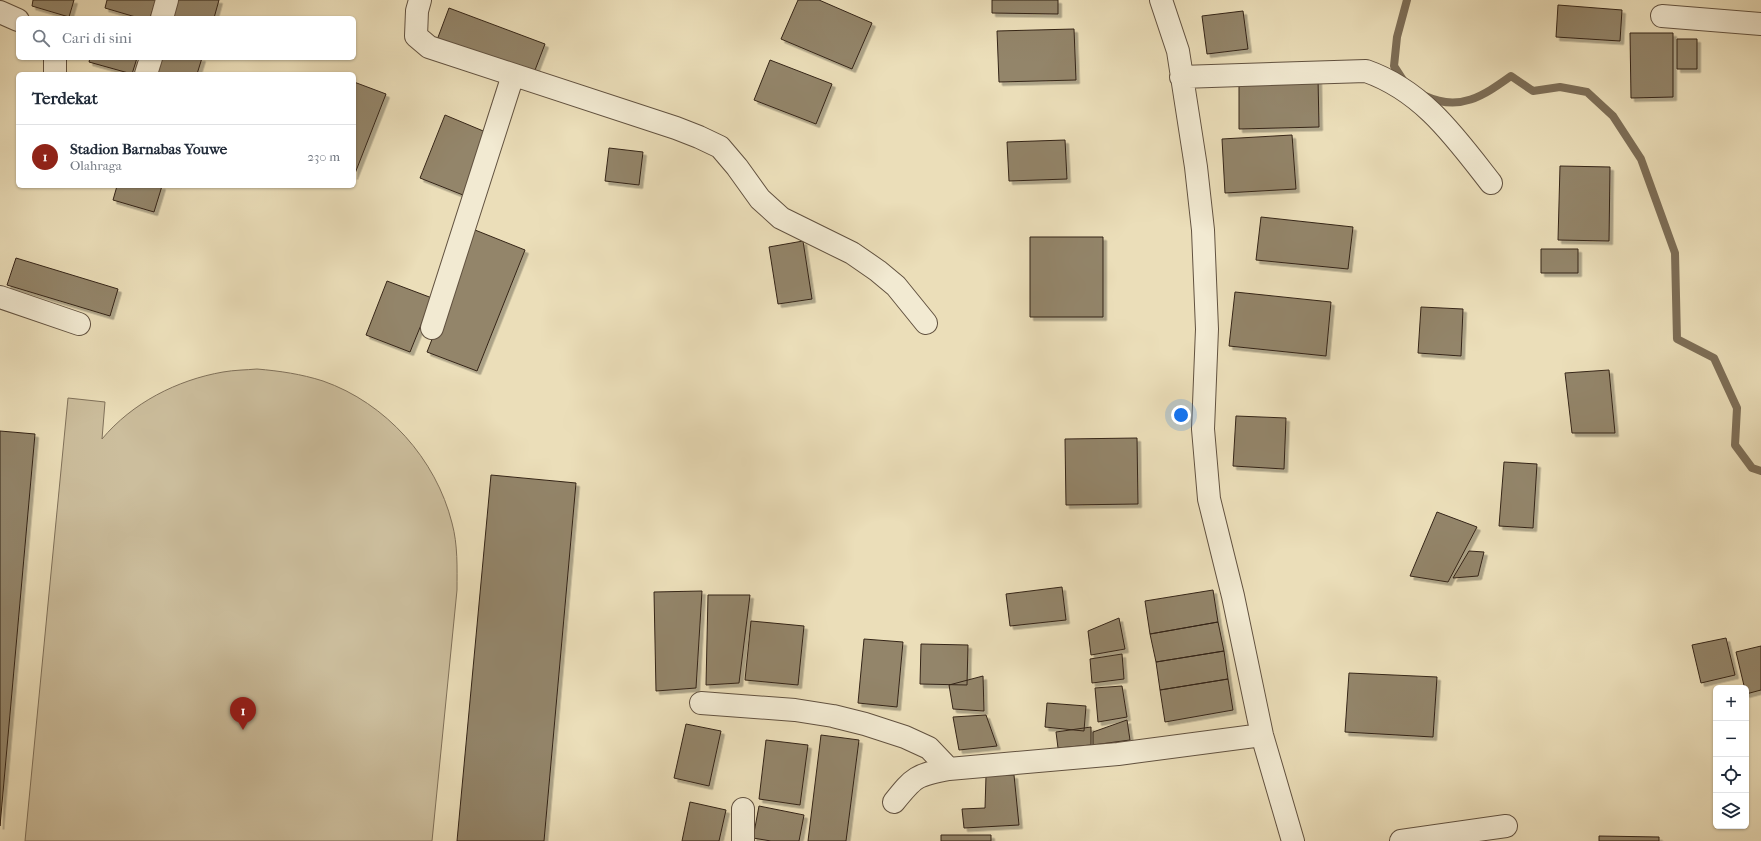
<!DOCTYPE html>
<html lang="id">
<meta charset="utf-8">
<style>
:root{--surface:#fff;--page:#f6f6f7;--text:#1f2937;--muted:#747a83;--line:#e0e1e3;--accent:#8f2418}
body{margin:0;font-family:"IM FELL French Canon",serif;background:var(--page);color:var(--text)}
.controls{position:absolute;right:12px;bottom:12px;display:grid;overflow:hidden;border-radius:6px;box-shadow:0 1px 3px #0004}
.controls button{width:36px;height:36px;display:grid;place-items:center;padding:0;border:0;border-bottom:1px solid var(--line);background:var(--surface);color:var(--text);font:20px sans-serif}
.you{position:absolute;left:1181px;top:415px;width:14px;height:14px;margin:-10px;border:3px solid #fff;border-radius:50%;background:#1a73e8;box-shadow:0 0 0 6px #1a73e833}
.badge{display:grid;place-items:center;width:26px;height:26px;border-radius:50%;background:var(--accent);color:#fff;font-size:13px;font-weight:700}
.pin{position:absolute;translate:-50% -33px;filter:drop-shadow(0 1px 2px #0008)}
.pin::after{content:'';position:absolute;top:21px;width:14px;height:12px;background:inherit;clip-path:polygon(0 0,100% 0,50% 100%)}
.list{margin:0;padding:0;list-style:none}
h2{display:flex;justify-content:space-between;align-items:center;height:52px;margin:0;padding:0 16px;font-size:17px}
h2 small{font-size:13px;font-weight:400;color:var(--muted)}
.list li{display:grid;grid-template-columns:26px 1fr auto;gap:12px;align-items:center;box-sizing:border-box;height:64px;padding:0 16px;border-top:1px solid var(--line)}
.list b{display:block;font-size:15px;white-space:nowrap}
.list p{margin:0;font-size:13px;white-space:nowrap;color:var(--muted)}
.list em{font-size:13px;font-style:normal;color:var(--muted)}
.icon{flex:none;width:22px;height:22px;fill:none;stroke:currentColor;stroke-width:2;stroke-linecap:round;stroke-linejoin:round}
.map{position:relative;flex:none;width:1761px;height:841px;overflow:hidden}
.search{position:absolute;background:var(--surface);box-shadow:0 1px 3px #0004;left:16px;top:16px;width:340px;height:44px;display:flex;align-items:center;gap:10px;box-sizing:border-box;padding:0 14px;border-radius:6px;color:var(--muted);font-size:15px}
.panel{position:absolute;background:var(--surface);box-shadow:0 1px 3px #0004;left:16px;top:72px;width:340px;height:116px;border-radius:6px}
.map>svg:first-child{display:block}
</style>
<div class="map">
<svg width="1761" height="841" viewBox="0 0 1761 841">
<defs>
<filter id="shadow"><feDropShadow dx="3.5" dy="3.5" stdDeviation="0" flood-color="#0004"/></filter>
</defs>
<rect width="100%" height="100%" fill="#ebdeb9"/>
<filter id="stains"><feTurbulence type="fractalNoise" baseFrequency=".005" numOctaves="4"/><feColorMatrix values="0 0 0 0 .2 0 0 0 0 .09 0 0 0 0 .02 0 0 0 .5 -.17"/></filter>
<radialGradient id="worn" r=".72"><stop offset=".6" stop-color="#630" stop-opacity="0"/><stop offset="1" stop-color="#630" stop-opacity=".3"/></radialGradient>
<path fill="#ccbe9d" stroke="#80715a" d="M257 369C280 371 301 374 323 381 386 403 436 459 452 523 458 545 457 568 457 590L432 841H25L68 398 105 402 102 439C132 403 177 380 223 372 234 370 246 370 257 369Z"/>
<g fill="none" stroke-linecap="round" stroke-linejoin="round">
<path stroke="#7d6e57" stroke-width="8" d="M1405 83 1394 66 1397 37 1407 0
M1425 96C1460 112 1483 96 1511 76L1533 91 1560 87 1587 92 1613 116 1641 159 1675 253 1677 339 1714 358 1737 408 1735 445 1752 468 1761 471"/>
</g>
<path fill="#93856b" stroke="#342417" filter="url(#shadow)" d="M33 0H74L69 17 32 6Z
M107 0H156L150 18H139L105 8Z
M174 0H219L214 18H169Z
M798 0H819L872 23 852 69 781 39Z
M992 0H1058V14L992 13Z
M1558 5 1622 10 1620 41 1556 37Z
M449 8 545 44 532 78 437 40Z
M1243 11 1248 49 1207 54 1202 16Z
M1074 29 1076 80 999 82 997 31Z
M1630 33H1673V97L1631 98Z
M1677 39H1697V69H1677Z
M90 58H137L132 74 89 62Z
M157 58H202L197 74H152Z
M770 60 832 84 816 124 754 100Z
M1318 78 1319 127 1239 129V79Z
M354 82 386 94 354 176Z
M445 115 488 133 463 195 420 178Z
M1292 135 1296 189 1225 193 1222 139Z
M1065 140 1067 179 1009 181 1007 142Z
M609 148 643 152 639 185 605 181Z
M1560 166 1610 167 1609 241 1558 240Z
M117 186H162L154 212 113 200Z
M1261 217 1353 227 1348 269 1256 260Z
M475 230 525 250 477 371 427 352Z
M1030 237H1103V317H1030Z
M803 241 812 299 778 304 769 247Z
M1541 249H1578V273H1541Z
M16 258 118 289 110 316 7 285Z
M387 281 432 298 410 352 366 335Z
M1235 292 1331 302 1326 356 1229 346Z
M1421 307 1463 309 1461 356 1418 353Z
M1609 370 1615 433H1572L1565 373Z
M1236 416 1286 418 1284 469 1233 466Z
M0 431 35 434 0 826Z
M1137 438 1138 504 1066 505 1065 439Z
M1504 462 1537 464 1533 528 1499 526Z
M491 475 576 483 544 841H457Z
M1437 512 1477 527 1448 582 1410 576Z
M1469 551 1484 552 1478 576 1453 578Z
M1062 587 1066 620 1010 626 1006 594Z
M1213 590 1218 622 1150 634 1145 601Z
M702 591 696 688 656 691 654 592Z
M708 595H750L739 683 706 685Z
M1119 618 1125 649 1091 655 1088 631Z
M751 621 804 626 798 685 745 680Z
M1218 622 1224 651 1156 662 1150 634Z
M1726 638 1735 675 1701 683 1692 645Z
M864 639 903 642 897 707 858 703Z
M921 644 968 645 967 685 920 684Z
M1761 646V690L1746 694 1736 652Z
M1224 651 1228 679 1160 690 1156 662Z
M1122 654 1124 679 1092 683 1090 659Z
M1349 673 1437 677 1433 737 1345 732Z
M983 676 984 711 953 709 949 685Z
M1228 679 1233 710 1165 722 1160 690Z
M1122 686 1127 717 1098 722 1095 688Z
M1047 703 1086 706 1084 731 1045 727Z
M986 715 997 746 959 750 953 717Z
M1127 720 1130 740 1093 745V732Z
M686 724 721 731 709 786 674 778Z
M1091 727V745L1058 748 1056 732Z
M821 735 859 740 846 841H808Z
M766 740 808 745 800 805 759 799Z
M1014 775 1019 825 964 828 962 809 985 808 986 776Z
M690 802 726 810 719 841H682Z
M759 806 804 815 799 841H771L753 838Z
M941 835H991V841H941Z
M1599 836 1659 837V841H1599Z"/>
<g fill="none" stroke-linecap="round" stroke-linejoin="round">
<defs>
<path id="minor" d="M420 0 417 11 416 36 429 47 676 128 699 137 720 147 737 167 760 199 781 218 852 253 878 271 896 286 926 323
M1161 0 1178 51 1196 167 1203 230 1207 329 1203 429 1209 499 1233 596 1262 735 1293 841
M0 12 18 20
M1662 16 1761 24
M162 18 167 0
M55 58V74
M146 74 151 58
M1181 77 1366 71C1423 91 1455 137 1491 183
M0 297 79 324
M432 328 513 75
M701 703 795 710 833 716 865 724 905 737 929 748 949 769
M894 802C914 777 916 775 949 769L1118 754 1262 735
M743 809V841
M1401 841 1506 826"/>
</defs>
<use href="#minor" stroke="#625240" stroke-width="24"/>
<use href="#minor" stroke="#f2ead2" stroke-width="22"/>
</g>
<rect width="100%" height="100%" filter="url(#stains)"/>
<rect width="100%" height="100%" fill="url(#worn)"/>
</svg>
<div class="controls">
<button>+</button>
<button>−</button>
<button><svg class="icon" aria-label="locate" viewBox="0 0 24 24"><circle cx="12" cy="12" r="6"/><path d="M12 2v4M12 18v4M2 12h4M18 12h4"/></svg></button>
<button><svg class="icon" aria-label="layers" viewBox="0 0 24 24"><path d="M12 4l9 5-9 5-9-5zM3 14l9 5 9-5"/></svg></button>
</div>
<div class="you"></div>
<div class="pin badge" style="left:243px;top:730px">1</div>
<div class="search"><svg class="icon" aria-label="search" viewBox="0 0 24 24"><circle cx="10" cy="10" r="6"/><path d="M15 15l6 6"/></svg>Cari di sini</div>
<section class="panel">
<h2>Terdekat<small></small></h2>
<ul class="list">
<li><span class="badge">1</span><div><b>Stadion Barnabas Youwe</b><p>Olahraga</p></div><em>230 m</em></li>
</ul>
</section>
</div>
